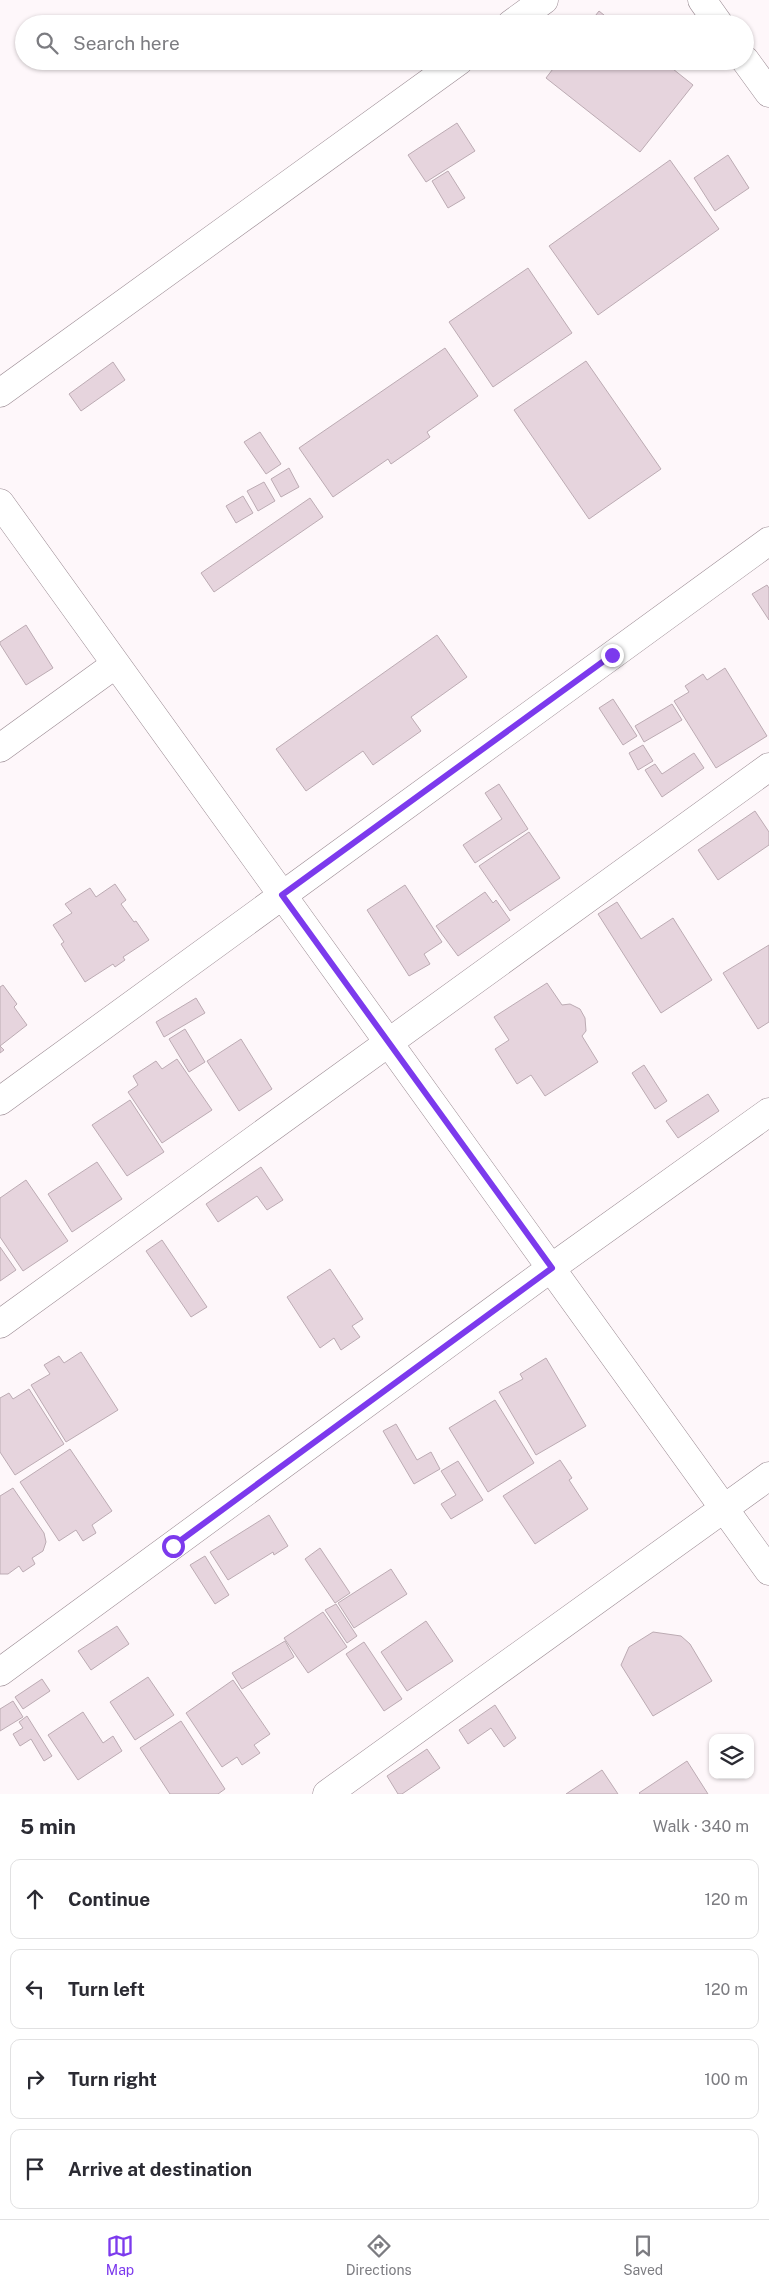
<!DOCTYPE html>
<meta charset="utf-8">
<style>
:root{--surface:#fff;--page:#f7f7f7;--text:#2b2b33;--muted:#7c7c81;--line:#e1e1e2;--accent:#7c3aed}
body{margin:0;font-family:"Public Sans",sans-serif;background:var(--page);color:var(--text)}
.controls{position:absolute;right:15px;bottom:15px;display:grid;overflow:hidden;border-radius:10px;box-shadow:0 1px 4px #0004}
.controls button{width:45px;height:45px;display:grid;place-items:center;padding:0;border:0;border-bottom:1px solid var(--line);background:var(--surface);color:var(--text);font:25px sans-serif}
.stop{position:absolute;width:15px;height:15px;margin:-11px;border:4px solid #7c3aed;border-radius:50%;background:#fff}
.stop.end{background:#7c3aed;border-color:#fff;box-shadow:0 1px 5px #0008}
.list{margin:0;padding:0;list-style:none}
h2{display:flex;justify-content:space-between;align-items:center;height:65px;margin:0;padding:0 20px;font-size:21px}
h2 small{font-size:16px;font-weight:400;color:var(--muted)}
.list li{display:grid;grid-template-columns:32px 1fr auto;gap:15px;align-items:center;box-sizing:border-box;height:80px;margin:0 10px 10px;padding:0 10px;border:1px solid var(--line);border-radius:10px}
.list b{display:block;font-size:19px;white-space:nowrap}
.list em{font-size:16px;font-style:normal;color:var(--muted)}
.icon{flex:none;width:28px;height:28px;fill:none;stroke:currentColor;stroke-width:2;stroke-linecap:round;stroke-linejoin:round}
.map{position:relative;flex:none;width:769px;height:1794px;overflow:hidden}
.search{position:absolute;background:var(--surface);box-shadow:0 1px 4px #0004;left:15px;right:15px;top:15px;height:55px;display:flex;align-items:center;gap:12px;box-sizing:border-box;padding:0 18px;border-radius:28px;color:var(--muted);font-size:19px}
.sheet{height:425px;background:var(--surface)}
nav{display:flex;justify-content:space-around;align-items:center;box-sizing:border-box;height:70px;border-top:1px solid var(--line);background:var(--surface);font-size:14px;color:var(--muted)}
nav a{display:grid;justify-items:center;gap:2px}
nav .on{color:var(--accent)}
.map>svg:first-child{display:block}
</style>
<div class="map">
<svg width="769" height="1794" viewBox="0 0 769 1794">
<rect width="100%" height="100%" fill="#fef7fa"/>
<path fill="#e6d4dd" stroke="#bcabb3" d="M599 11 615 24H589Z
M559 61H663L693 85 640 152 546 78Z
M457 123 475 151 426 182 408 155Z
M728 155 749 188 715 211 694 178Z
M670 160 719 229 598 315 549 246Z
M448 171 465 198 448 208 432 181Z
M528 268 572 333 493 387 449 322Z
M445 348 478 396 427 432 430 437 391 464 388 459 333 497 299 448Z
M586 361 661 469 589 519 514 410Z
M113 362 125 380 81 411 69 394Z
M260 432 281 464 266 474 244 442Z
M289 468 299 487 281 497 271 479Z
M264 482 275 501 258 511 247 491Z
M243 496 253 513 236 523 226 506Z
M310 498 323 517 214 592 201 573Z
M767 585 769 588V620L752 594Z
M26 625 53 668 26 685 0 644V642Z
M437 635 467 677 411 717 421 731 373 765 363 751 306 791 276 749Z
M725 668 767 736 716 768 674 701 689 692 685 686 703 674 707 680Z
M613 699 637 736 623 745 599 708Z
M672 704 682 720 644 742 635 726Z
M643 745 653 761 638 770 629 753Z
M694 753 704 768 662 797 645 770 655 764 662 774Z
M499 784 528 829 475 863 463 845 502 819 485 793Z
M755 811 769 832V845L718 880 698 850Z
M529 832 560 878 510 911 479 866Z
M115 884 126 900 121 904 134 922 136 921 149 940 123 957 125 960 115 967 113 964 85 982 61 944 64 942 53 925 72 913 65 904 90 888 96 897Z
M405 885 442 942 424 954 430 964 409 976 367 910Z
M485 892 493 903 496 900 510 920 458 956 436 926Z
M617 902 641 939 673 918 712 980 661 1013 598 914Z
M769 945V1022L758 1029 723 973Z
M547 983 562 1005 570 1004 580 1009 585 1018 586 1031 582 1036 598 1062 545 1096 531 1075 517 1084 495 1049 509 1040 494 1017Z
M3 985 17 1004 14 1007 27 1025 0 1046 4 1050 0 1053V987Z
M196 998 205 1013 164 1037 156 1022Z
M185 1029 205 1062 189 1072 169 1039Z
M241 1039 272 1089 239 1111 207 1061Z
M177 1059 212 1110 162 1143 128 1092 138 1085 133 1076 156 1061 162 1069Z
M644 1065 667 1101 655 1109 632 1073Z
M708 1094 719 1111 678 1138 666 1121Z
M130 1100 164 1152 127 1176 92 1125Z
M97 1162 122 1199 72 1232 48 1194Z
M261 1167 283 1200 267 1210 257 1196 218 1222 206 1204Z
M26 1180 68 1241 23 1271 0 1237V1198Z
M162 1240 207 1307 191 1317 146 1251Z
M0 1247 16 1270 0 1281Z
M330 1269 363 1319 352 1326 360 1337 341 1350 334 1338 320 1348 287 1297Z
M81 1352 118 1410 66 1442 31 1385 50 1374 44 1365 59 1356 64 1363Z
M546 1358 586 1426 536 1455 499 1392 523 1379 520 1374Z
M29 1389 64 1444 15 1475 0 1452V1398L9 1393 13 1399Z
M495 1400 534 1463 488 1492 449 1428Z
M396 1424 417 1460 431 1452 440 1469 414 1484 383 1431Z
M70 1449 112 1511 92 1525 96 1533 83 1541 76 1530 59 1541 20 1482Z
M560 1460 572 1478 569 1480 588 1509 535 1544 503 1496Z
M458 1461 483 1500 451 1519 441 1504 456 1495 441 1471Z
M13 1488 44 1533 46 1542 43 1551 32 1558 35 1564 23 1572 19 1566 8 1574H0V1496Z
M269 1515 288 1546 274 1555 273 1552 228 1580 210 1552Z
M320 1548 350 1593 335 1603 305 1559Z
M205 1556 229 1595 215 1604 190 1565Z
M391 1569 407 1594 354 1628 338 1603Z
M336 1604 357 1636 347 1643 325 1610Z
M323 1612 347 1647 308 1673 284 1638Z
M426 1621 453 1661 407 1691 381 1652Z
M117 1626 129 1644 91 1670 78 1651Z
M653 1632 681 1636 690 1644 712 1681 653 1716 621 1665 629 1647Z
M285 1641 294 1657 242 1689 232 1673Z
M364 1642 402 1699 384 1711 346 1654Z
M148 1677 174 1715 135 1740 110 1702Z
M42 1679 50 1691 23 1709 15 1697Z
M233 1680 270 1734 254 1745 260 1753 242 1765 237 1757 222 1767 186 1713Z
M13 1701 23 1717 0 1731V1709Z
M495 1705 516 1738 504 1747 491 1728 468 1744 459 1730Z
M83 1712 103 1743 113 1736 122 1751 78 1780 48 1735Z
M27 1716 52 1756 44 1761 31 1739 20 1746 13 1734 23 1728 19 1722Z
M181 1721 225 1789 218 1794H170L140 1748Z
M427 1749 440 1768 402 1794H398L387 1776Z
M687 1761 708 1794H640L639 1793Z
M602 1770 618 1794H566Z"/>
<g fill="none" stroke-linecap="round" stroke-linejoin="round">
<defs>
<path id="minor" d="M702 0 719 24
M511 24 544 0
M745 60 769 93
M0 393 459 61
M0 503 769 1571
M0 748 116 664
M0 1101 769 541
M0 1324 769 767
M0 1672 551 1268 769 1112
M327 1794 769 1476"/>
</defs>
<use href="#minor" stroke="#9a8a92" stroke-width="29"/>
<use href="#minor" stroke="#fff" stroke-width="28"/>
</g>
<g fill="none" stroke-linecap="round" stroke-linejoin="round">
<path stroke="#7c3aed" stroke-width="6" d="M173 1546 552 1268 282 895 612 655"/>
</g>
</svg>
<div class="controls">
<button><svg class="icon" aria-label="layers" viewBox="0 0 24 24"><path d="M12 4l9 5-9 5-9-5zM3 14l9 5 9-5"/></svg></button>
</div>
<div class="stop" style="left:173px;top:1546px"></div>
<div class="stop end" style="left:612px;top:655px"></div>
<div class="search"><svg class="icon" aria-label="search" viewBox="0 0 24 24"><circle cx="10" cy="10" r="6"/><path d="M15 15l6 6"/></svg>Search here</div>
</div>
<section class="sheet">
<h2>5 min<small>Walk · 340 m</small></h2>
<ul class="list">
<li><svg class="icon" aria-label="ahead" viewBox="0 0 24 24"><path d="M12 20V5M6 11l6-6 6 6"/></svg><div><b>Continue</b></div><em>120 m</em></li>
<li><svg class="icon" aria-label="left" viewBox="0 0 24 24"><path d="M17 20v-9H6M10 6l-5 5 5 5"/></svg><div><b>Turn left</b></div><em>120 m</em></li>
<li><svg class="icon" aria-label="right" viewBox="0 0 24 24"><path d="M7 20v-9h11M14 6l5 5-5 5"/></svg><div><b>Turn right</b></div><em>100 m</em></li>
<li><svg class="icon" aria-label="arrive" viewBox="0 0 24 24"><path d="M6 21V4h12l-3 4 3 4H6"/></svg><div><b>Arrive at destination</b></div></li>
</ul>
</section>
<nav>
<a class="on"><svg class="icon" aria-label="map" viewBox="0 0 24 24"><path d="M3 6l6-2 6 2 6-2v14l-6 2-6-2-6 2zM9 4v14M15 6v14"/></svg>Map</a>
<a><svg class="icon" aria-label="directions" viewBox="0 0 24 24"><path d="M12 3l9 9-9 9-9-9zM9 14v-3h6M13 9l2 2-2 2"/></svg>Directions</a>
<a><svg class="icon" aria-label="saved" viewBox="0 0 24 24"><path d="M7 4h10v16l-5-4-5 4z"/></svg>Saved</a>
</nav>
